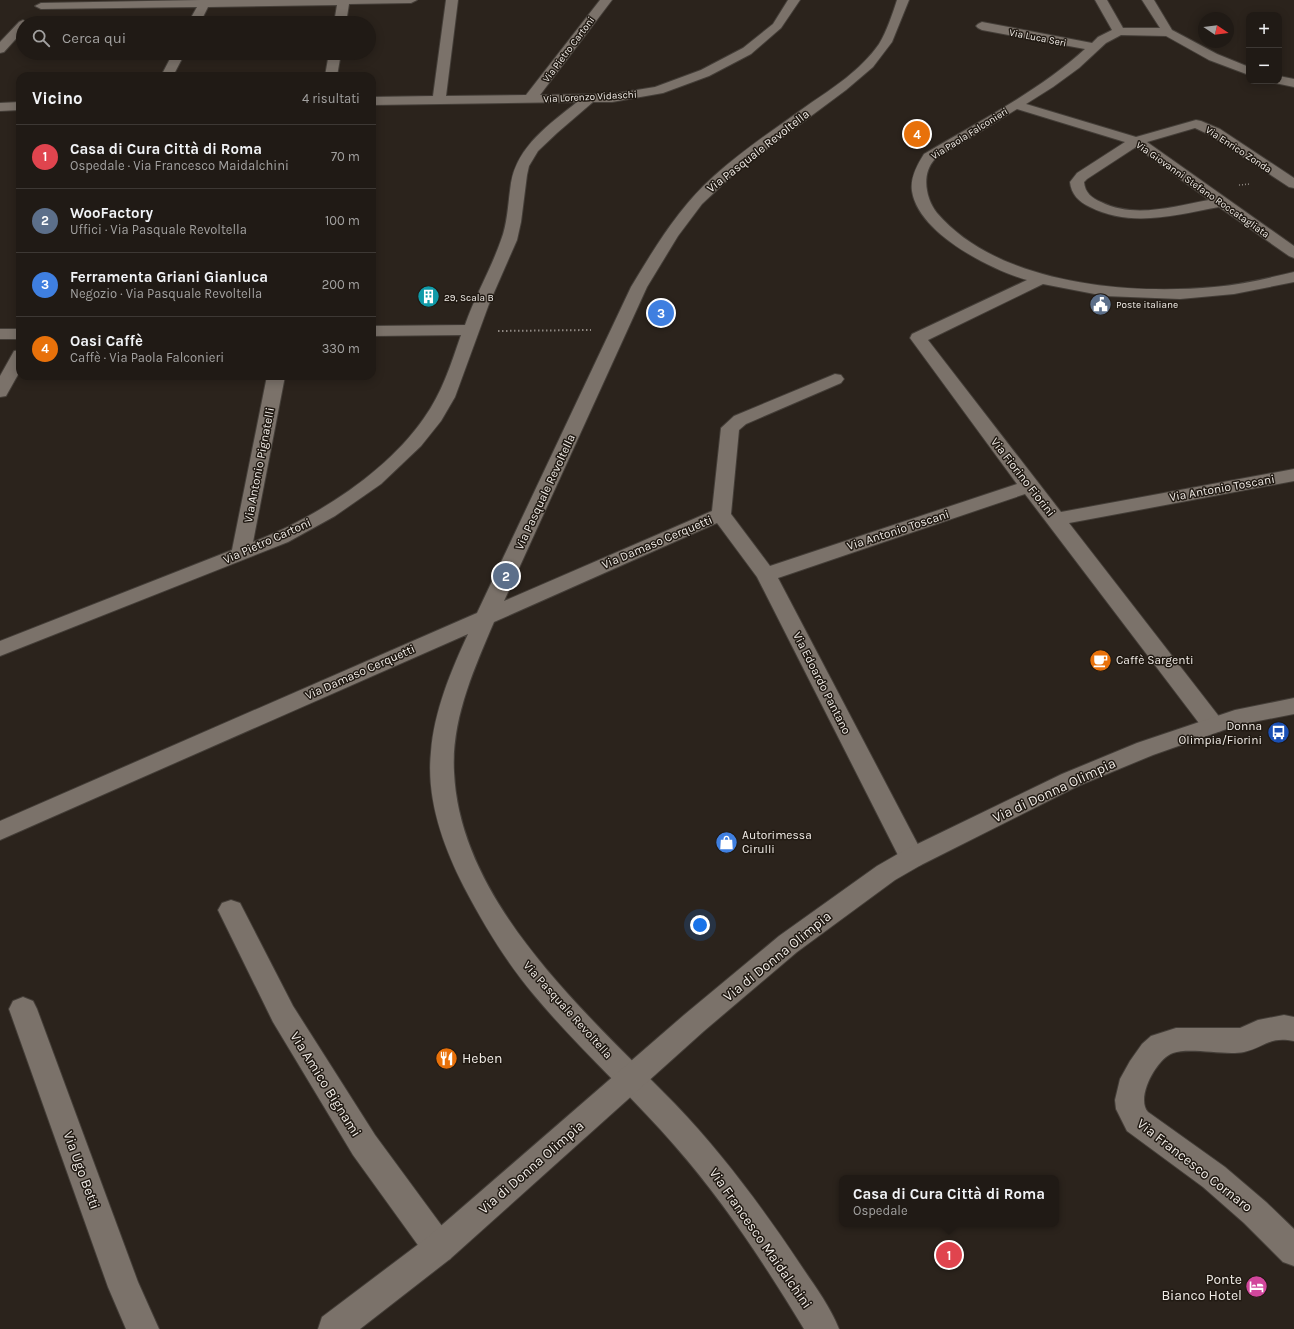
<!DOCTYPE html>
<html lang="it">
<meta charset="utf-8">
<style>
:root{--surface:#201a15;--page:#2d2722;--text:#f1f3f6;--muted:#a2a1a0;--line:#3d3834;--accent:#fb8fc5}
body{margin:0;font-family:Karla,sans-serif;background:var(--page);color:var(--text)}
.controls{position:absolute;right:12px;top:12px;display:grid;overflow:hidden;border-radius:8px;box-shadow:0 2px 10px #0003}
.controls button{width:36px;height:36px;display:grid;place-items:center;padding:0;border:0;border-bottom:1px solid var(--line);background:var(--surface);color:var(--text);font:20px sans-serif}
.compass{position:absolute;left:1198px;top:12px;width:36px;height:36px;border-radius:50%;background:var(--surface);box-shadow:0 2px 10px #0003;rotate:103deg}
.you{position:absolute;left:700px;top:925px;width:14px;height:14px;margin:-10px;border:3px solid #fff;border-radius:50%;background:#1a73e8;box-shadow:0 0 0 6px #1a73e833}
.badge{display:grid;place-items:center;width:26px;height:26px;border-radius:50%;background:var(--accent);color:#fff;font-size:13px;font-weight:700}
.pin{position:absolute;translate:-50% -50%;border:2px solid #fff;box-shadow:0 1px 4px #0006}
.popup{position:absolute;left:839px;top:1175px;width:220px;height:52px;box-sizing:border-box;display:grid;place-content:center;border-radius:8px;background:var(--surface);filter:drop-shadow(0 1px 3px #0005);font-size:13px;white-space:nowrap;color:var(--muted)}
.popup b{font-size:15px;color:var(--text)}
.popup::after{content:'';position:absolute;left:50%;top:100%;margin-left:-8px;border:8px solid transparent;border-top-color:var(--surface)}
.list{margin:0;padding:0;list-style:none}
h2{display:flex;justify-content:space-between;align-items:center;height:52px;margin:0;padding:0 16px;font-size:17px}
h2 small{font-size:13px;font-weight:400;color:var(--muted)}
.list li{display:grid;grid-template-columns:26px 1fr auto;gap:12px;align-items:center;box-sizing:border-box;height:64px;padding:0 16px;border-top:1px solid var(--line)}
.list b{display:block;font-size:15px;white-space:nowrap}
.list p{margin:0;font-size:13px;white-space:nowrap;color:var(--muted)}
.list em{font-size:13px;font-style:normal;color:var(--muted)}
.icon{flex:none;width:22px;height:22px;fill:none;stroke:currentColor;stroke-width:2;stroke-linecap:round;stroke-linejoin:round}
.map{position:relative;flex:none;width:1294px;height:1329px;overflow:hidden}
.search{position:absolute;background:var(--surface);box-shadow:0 2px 10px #0003;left:16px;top:16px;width:360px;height:44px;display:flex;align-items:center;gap:10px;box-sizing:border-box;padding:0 14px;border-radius:22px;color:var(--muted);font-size:15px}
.panel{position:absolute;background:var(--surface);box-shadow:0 2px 10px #0003;left:16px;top:72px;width:360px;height:308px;border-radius:12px}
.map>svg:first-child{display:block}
</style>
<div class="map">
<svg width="1294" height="1329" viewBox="0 0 1294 1329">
<rect width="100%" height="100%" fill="#2b231c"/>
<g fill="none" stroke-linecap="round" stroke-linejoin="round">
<defs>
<path id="minor" d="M200 0H417L411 3 349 4 346 23H334L337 5 208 7 200 23H188L197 7 41 9 35 6 41 3Z
M446 0H458L446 96 526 95 600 0H612L540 95 612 94 655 87 701 70 743 48 773 24 788 0H800L781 28 751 54 709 76 663 93 612 102H593L557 133 538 151 529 166 527 175 521 222 517 240 489 304 455 397 441 421 421 446 381 484 335 516 288 542 0 656V641L232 550 267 376H285L253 542C315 518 386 473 424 418 442 393 451 364 461 335L372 336V326L465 325C475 296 491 269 501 240 508 222 508 202 511 183 517 146 550 124 577 102L372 105V97L433 96Z
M897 0H909L892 42 873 67 846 90 737 171 702 204 678 236 647 287 504 601 712 511 721 428 734 416 835 374 841 375 844 379 841 383 746 424 739 430 731 514 770 566 1017 484 910 338 912 334 1027 280C991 270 918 233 912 191 910 178 917 165 924 154 978 122 1039 91 1085 49L982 30 978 28 976 26 978 24 982 22 1092 43 1098 37 1112 30 1095 0H1107L1123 28H1160L1142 0H1154L1172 30 1217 54 1249 67V75L1209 60 1166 36 1121 35 1106 43 1079 68 1053 87 1026 104 1136 137 1196 120 1201 121 1220 129 1294 178V188L1289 187 1210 135 1195 128 1147 142 1294 246V258L1289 256 1219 207C1176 215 1131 228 1090 207 1079 202 1071 194 1070 182L1077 173 1125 142 1017 109C996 122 975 135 955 147 949 151 939 155 934 160 921 175 926 199 937 213 998 284 1127 295 1214 287 1241 285 1268 278 1294 272V282L1234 294 1180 299 1105 296 1043 284 928 340 1061 512 1294 469V481L1069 523 1221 719 1224 725 1221 731 1213 733 1205 731 1025 494 778 578 925 858 921 865 912 868 903 865 757 577 717 523 494 622C474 669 451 720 454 772 460 905 589 1015 675 1104 722 1153 762 1207 800 1264 814 1285 830 1306 839 1329H804C765 1265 725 1203 675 1146 630 1094 578 1048 534 995 506 962 484 925 464 887 443 846 426 799 431 752 434 711 451 671 468 634L0 840V821L477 613 631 287C655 247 679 207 714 176 743 150 776 128 808 105 833 88 861 70 879 44 887 31 892 15 897 0ZM1136 147 1209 200C1174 206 1135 219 1101 202 1092 198 1085 193 1084 182L1087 179Z
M23 20 28 23H23V31L4 52 0 53V42L19 22Z
M173 53H185L173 76H161Z
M329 53H341L337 76H325Z
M1279 76 1294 79V87L1275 83 1273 81H1279Z
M20 102V110L0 111V103Z
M0 329H20V339H0Z
M20 350V371L6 396 0 397V376L14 351Z
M231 900 240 903 293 1006 375 1135 450 1237 455 1248 450 1259 439 1263 428 1259 353 1155 273 1022 218 910 222 903Z
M23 997 33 1001 37 1009 138 1282 159 1329H126L108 1287 9 1009 13 1001Z
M1284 1015 1294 1017V1041C1269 1036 1265 1047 1244 1052 1225 1056 1191 1047 1173 1053 1157 1058 1135 1098 1148 1112L1225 1167 1266 1202 1294 1229V1266L1283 1262 1244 1223 1203 1187 1127 1131 1116 1109 1115 1100 1120 1079 1130 1061 1142 1044 1151 1036 1176 1028H1240L1258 1020Z"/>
<path id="tertiary" d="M1294 698V714L1238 725 1153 755 1078 786 921 865 895 880 797 952 704 1031 450 1259 360 1329H318L322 1317 428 1237 684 1015 779 936 877 866 903 851 1062 774 1137 743 1235 710Z"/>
</defs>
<use href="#minor" stroke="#443e38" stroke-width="2"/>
<use href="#tertiary" stroke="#443e38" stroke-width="2"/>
<path stroke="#8e8781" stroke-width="1.5" stroke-dasharray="1 2" stroke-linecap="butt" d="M1239 185 1250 184"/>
<path stroke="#8e8781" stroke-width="2" stroke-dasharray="1.5 2.5" stroke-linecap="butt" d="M498 331 591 330"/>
<use href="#minor" fill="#7b726a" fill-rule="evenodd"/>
<use href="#tertiary" fill="#7b726a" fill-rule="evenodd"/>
</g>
<defs>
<symbol id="building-disc" viewBox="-11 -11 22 22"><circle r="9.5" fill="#0f9aa8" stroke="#211a13"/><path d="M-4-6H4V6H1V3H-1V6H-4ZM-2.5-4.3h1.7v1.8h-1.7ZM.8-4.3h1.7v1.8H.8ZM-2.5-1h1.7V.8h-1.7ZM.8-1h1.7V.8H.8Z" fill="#fff"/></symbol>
<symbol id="civic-disc" viewBox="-11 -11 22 22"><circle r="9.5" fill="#5c6f8a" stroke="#211a13"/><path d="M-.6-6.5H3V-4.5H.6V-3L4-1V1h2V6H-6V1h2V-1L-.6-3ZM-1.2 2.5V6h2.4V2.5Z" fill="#fff"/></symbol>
<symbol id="cafe-disc" viewBox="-11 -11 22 22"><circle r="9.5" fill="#e8710a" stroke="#211a13"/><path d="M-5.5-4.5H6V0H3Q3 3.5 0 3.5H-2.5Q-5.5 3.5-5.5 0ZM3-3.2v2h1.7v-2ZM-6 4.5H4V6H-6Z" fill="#fff"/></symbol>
<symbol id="bus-disc" viewBox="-11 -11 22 22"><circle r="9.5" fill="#1a4fb4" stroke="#211a13"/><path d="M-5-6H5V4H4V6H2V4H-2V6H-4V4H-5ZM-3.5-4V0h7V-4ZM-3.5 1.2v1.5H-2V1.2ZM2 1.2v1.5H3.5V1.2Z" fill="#fff"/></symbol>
<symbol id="shop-disc" viewBox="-11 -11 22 22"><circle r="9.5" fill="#3f7fe0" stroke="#211a13"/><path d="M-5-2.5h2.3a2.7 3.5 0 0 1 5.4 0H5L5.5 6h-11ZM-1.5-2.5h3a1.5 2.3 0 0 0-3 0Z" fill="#fff"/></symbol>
<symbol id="restaurant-disc" viewBox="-11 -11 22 22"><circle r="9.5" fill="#e8710a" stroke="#211a13"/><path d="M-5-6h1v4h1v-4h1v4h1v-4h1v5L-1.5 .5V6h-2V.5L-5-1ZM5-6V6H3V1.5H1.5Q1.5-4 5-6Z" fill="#fff"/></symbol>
<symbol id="hotel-disc" viewBox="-11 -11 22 22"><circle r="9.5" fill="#d1479c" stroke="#211a13"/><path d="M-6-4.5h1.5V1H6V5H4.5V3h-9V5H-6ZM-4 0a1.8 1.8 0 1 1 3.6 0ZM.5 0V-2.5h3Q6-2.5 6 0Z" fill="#fff"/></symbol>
</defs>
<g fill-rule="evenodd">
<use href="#building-disc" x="416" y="284" width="25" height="25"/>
<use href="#civic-disc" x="1088" y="292" width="25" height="25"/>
<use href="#cafe-disc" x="1088" y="648" width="25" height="25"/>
<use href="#bus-disc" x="1266" y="720" width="25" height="25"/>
<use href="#shop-disc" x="714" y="830" width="25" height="25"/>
<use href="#restaurant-disc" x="434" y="1046" width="25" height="25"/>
<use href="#hotel-disc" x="1244" y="1274" width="25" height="25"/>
</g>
<g text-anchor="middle" stroke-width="3" stroke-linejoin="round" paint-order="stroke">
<g font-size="10" fill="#f1ece7" stroke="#211a13">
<text transform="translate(1038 37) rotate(11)" y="4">Via Luca Seri</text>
<text transform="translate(568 49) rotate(-53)" y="4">Via Pietro Cartoni</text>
<text transform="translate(590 96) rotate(-3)" y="4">Via Lorenzo Vidaschi</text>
<text transform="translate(969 133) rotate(-32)" y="4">Via Paola Falconieri</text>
<text transform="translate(1239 149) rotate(33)" y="4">Via Enrico Zonda</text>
<text transform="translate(1203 189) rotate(35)" y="4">Via Giovanni Stefano Roccatagliata</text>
</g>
<g font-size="10" fill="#f1ece7" stroke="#211a13" text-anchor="start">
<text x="444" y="301">29, Scala B</text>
<text x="1116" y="308">Poste italiane</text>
</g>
<g font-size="12" fill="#f1ece7" stroke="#211a13">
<text transform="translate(758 151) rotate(-38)" y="4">Via Pasquale Revoltella</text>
<text transform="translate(259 465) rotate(-79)" y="4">Via Antonio Pignatelli</text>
<text transform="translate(1023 477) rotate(52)" y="4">Via Fiorino Fiorini</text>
<text transform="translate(1222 488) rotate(-10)" y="4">Via Antonio Toscani</text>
<text transform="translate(545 492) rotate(-65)" y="4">Via Pasquale Revoltella</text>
<text transform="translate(898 530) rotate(-18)" y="4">Via Antonio Toscani</text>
<text transform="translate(267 541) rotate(-24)" y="4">Via Pietro Cartoni</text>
<text transform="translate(657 542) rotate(-23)" y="4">Via Damaso Cerquetti</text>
<text transform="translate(360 672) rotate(-24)" y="4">Via Damaso Cerquetti</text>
<text transform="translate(822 683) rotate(63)" y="4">Via Edoardo Pantano</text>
<text transform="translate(568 1010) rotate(48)" y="4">Via Pasquale Revoltella</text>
</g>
<g font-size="12" fill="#f1ece7" stroke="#211a13" text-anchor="start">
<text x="1116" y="664">Caffè Sargenti</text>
<text x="1262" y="730" text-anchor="end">Donna<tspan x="1262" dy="14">Olimpia/Fiorini</tspan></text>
<text x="742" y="839">Autorimessa<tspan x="742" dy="14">Cirulli</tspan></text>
</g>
<g font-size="14" fill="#f1ece7" stroke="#211a13">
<text transform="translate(1054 790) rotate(-25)" y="5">Via di Donna Olimpia</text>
<text transform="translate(777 956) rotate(-39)" y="5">Via di Donna Olimpia</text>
<text transform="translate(326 1084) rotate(58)" y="5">Via Amico Bignami</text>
<text transform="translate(1195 1165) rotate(38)" y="5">Via Francesco Cornaro</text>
<text transform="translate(531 1167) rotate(-41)" y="5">Via di Donna Olimpia</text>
<text transform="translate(82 1170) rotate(70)" y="5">Via Ugo Betti</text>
<text transform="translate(761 1238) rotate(55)" y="5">Via Francesco Maidalchini</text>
</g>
<g font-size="14" fill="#f1ece7" stroke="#211a13" text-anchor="start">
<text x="462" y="1063">Heben</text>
<text x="1242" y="1284" text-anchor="end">Ponte<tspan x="1242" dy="16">Bianco Hotel</tspan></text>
</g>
</g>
</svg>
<div class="controls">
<button>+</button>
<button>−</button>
</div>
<svg class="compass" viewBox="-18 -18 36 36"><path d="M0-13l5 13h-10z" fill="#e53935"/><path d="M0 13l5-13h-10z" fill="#a2a1a0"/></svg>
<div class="you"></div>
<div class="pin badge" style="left:949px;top:1255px;background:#e0444e">1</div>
<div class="popup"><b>Casa di Cura Città di Roma</b>Ospedale</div>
<div class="pin badge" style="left:506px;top:576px;background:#5c6f8a">2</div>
<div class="pin badge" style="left:661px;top:313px;background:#3f7fe0">3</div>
<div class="pin badge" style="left:917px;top:134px;background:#e8710a">4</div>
<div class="search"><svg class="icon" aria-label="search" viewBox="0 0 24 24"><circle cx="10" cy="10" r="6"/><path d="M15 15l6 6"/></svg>Cerca qui</div>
<section class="panel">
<h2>Vicino<small>4 risultati</small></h2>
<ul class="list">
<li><span class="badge" style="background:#e0444e">1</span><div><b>Casa di Cura Città di Roma</b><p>Ospedale · Via Francesco Maidalchini</p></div><em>70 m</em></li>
<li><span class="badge" style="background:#5c6f8a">2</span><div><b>WooFactory</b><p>Uffici · Via Pasquale Revoltella</p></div><em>100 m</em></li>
<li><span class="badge" style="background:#3f7fe0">3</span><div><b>Ferramenta Griani Gianluca</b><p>Negozio · Via Pasquale Revoltella</p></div><em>200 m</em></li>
<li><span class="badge" style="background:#e8710a">4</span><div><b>Oasi Caffè</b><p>Caffè · Via Paola Falconieri</p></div><em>330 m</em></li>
</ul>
</section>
</div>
